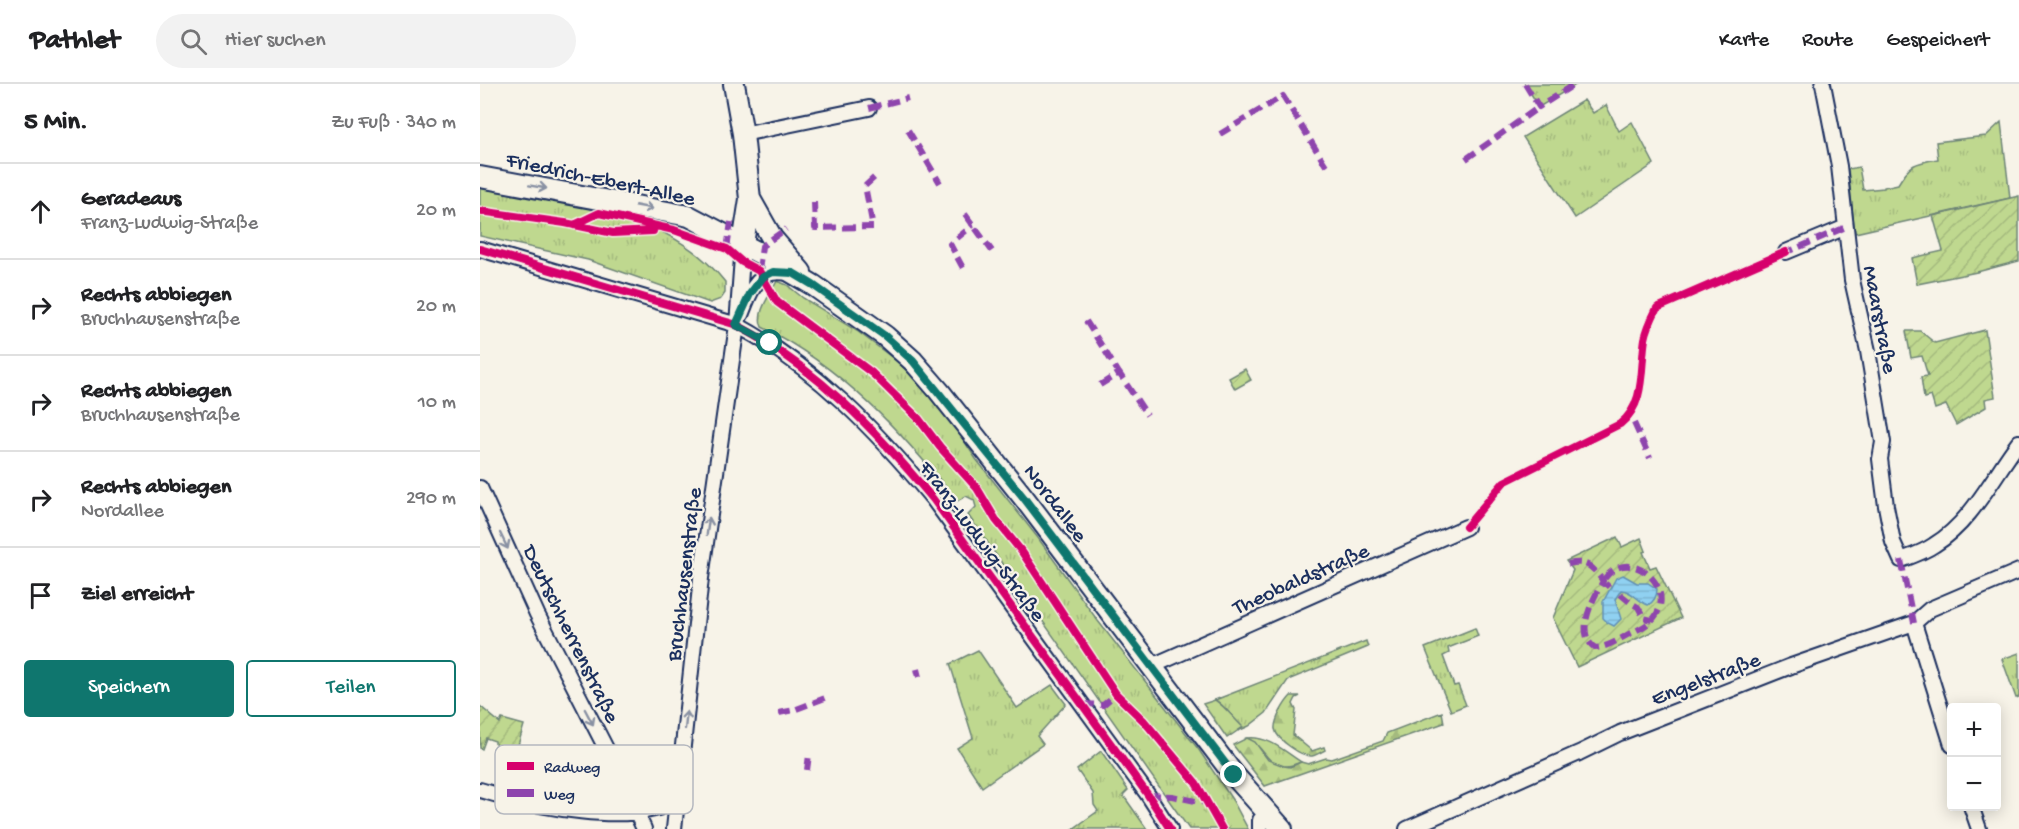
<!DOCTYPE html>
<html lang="de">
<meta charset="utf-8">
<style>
:root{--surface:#fff;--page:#f2f2f2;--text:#202124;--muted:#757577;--line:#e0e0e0;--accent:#0f766e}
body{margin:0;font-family:"Gochi Hand",sans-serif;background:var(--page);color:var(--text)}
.controls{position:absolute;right:18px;bottom:18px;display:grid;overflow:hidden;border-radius:6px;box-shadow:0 3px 15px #0003}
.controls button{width:54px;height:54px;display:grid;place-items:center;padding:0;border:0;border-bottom:2px solid var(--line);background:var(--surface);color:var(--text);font:30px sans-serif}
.stop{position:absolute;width:18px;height:18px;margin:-14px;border:4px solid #0f766e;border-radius:50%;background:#fff}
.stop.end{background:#0f766e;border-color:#fff;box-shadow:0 2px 6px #0008}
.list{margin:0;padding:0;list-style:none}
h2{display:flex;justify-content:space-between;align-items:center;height:78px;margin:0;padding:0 24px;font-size:26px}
h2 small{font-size:20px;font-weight:400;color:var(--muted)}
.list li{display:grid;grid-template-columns:39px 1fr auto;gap:18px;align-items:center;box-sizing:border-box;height:96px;padding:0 24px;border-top:2px solid var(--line)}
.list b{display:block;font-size:22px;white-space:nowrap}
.list p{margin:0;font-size:20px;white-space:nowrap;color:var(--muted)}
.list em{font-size:20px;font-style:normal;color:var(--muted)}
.actions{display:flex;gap:12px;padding:18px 24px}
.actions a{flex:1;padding:14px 0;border:2px solid var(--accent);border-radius:6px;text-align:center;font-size:21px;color:var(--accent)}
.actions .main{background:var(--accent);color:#fff}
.icon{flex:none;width:33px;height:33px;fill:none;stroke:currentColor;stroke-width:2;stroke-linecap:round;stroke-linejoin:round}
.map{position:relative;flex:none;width:1539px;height:745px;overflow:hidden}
header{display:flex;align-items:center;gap:36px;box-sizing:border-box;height:84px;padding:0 30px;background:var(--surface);border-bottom:2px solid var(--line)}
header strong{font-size:28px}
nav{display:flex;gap:33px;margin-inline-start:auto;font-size:21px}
.search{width:420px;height:54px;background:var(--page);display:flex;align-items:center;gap:15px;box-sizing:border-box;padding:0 21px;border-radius:33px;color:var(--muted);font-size:22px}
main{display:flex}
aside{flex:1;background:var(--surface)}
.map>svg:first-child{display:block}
</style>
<header>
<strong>Pathlet</strong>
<div class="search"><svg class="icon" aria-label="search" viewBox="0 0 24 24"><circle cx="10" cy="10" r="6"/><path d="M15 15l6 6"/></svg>Hier suchen</div>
<nav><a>Karte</a><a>Route</a><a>Gespeichert</a></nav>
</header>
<main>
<aside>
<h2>5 Min.<small>Zu Fuß · 340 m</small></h2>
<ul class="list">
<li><svg class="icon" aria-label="ahead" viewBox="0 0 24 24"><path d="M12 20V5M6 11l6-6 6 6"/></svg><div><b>Geradeaus</b><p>Franz-Ludwig-Straße</p></div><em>20 m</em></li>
<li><svg class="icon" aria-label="right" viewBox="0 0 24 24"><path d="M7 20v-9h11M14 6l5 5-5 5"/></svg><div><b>Rechts abbiegen</b><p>Bruchhausenstraße</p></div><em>20 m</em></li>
<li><svg class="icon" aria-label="right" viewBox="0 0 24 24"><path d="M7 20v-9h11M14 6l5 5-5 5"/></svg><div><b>Rechts abbiegen</b><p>Bruchhausenstraße</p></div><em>10 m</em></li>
<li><svg class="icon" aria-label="right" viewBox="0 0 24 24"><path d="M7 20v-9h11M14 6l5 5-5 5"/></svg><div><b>Rechts abbiegen</b><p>Nordallee</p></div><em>290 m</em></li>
<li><svg class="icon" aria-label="arrive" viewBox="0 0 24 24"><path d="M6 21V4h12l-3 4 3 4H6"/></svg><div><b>Ziel erreicht</b></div></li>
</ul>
<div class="actions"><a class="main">Speichern</a><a>Teilen</a></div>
</aside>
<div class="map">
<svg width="1539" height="745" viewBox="0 0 1539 745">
<defs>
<pattern id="grass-tufts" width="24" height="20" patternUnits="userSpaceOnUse" patternTransform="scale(1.5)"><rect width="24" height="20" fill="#bfd88f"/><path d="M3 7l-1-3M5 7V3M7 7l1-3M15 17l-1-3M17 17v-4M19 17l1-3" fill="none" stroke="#a4ba7e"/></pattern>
<pattern id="forest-firs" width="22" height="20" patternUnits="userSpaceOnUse" patternTransform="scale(1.5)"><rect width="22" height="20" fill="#bfd88f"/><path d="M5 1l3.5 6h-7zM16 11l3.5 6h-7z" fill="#a4ba7e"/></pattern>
<pattern id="garden-furrows" width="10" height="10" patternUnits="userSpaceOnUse" patternTransform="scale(1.5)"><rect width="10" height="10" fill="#bfd88f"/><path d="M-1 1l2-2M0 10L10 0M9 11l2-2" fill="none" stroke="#a4ba7e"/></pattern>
<pattern id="water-rules" width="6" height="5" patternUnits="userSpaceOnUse" patternTransform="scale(1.5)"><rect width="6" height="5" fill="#90d1f1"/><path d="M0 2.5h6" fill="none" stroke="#7cb4d1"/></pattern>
</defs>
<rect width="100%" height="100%" fill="#f7f3e8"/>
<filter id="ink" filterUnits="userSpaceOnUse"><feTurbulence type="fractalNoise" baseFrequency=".0167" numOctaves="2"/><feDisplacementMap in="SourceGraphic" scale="12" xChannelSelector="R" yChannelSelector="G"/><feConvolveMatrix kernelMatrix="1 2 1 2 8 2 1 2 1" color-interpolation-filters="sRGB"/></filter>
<g filter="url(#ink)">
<path fill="url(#grass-tufts)" stroke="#6d8476" stroke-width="1.5" d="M1045 0H1097L1059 23Z
M1104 16 1113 29 1126 21 1139 47 1152 38 1174 80 1095 134 1043 53Z
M1521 38 1530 114 1375 149 1368 85 1379 83 1383 106 1404 104V103L1418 100C1430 80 1434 79 1458 75L1456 58 1506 52Z
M0 104C85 121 187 124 245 198V209L241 215 230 219 108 176 0 152Z
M297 197 307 201 323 214 377 247 418 278 447 308 469 334 496 375 558 454 618 537 719 666 753 717 768 745H709L488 431 496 423 494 416 486 412 477 417C422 348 362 283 282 243 275 229 291 210 297 197Z
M995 544 998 552 968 564 969 569 963 572 974 602 978 601 986 621 971 627 945 564Z
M886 557 888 563 808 596 786 629 769 642 758 647 762 643C752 634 746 623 735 616Z
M498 566 537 624 572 601 586 620 557 652 563 660 502 703 477 664 493 654 470 580Z
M1539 569V613L1536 614 1522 575Z
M767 654C789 652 804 667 821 678 786 693 790 665 767 654Z
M621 667 648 706 643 711 667 745H593L618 727 614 721 613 709 597 686Z"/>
<path fill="url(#forest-firs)" stroke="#6d8476" stroke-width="1.5" d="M811 612H820L816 614 813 620 816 626 813 651 832 667 844 663 845 666C841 668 837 671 832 672 822 673 797 656 795 645 794 636 805 618 811 612Z
M735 616C746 623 753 634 763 643L747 654 723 620Z
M962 628 964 639 785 702 753 661 767 654 775 658 788 676 804 682 810 683 821 678 828 680 846 674 852 675 903 657 907 649Z"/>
<path fill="url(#garden-furrows)" stroke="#6d8476" stroke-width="1.5" d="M1539 112V177L1497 188 1437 200 1432 174 1463 167 1453 132Z
M1505 246 1515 313 1505 315 1506 323 1476 341 1466 321 1455 325 1451 312 1444 314 1441 293 1448 292 1442 272 1431 274 1426 247H1440L1455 259Z
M765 285 771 296 755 305 749 294Z
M1137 453 1142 463 1161 454 1166 467 1163 468 1170 484 1176 482 1201 534 1097 583 1073 534 1093 486 1086 477Z
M0 622 20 639 22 635 44 641 33 678 20 675 26 664 15 660V657L6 654 2 665 0 664Z"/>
<path fill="url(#water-rules)" stroke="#6190b6" stroke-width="1.5" d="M1143 491 1157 499H1168L1177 505C1177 512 1175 517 1168 521 1158 518 1152 506 1141 506L1135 515 1141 535 1134 542 1128 539 1123 534V518L1136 494Z"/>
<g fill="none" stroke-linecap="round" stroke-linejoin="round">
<defs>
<path id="minor" d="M1343 0 1359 82 1372 196 1388 267 1403 358 1400 375 1406 422 1413 458 1421 476C1432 472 1444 468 1454 461 1492 438 1513 392 1539 358
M263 50 389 24
M0 165 257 241C336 284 396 346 453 415L668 711 690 745
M1306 168 1366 143
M261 231C267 216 274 193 292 189 298 187 306 189 312 189
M0 404 57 530 136 684 164 745
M1434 539 1472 661
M672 582 986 443
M0 706C50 721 154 745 197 715
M1491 722 1499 745
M780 736V745
M194 745 221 494 257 241 263 160
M927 745 1099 669 1140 649 1311 582 1434 539 1450 525 1539 487"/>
<path id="secondary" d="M254 0 263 50 270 115 263 160
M0 93 209 132 281 170 333 201 405 252 433 277 459 307 544 414 754 691 802 745
M270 115 292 154 321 188"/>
</defs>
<use href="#minor" stroke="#1b2f5e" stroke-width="18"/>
<use href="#secondary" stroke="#1b2f5e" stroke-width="24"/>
<use href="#minor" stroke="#f7f3e8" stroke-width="14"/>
<use href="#secondary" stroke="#f7f3e8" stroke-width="20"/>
<path stroke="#8e44ad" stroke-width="6" stroke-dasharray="12 6" stroke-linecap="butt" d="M1045 0 1059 23 1095 0
M389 24 428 14
M428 46 460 99
M740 50 803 12 848 85
M986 75 1059 23
M334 118 335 144 393 143 385 102 396 92
M485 130 512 167
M247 165 251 138
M1303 170 1366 143
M483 184 470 160 493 141
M279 187 282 162 306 145
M606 237 639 289
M620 301 639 289 667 331
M1154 339 1170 374
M1421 476 1434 539
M1088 480C1107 476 1112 482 1123 497 1113 515 1094 549 1115 564 1128 563 1138 556 1149 550 1159 545 1170 541 1176 531 1196 501 1147 459 1123 497L1129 503
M1140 510 1151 519 1158 523 1164 534 1172 536
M437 585 439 593
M602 620 623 621 636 610
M299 629 314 626 345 614
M327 686 329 671
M668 711 692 712 730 720"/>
<defs>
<path id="cycleway" d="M0 127 85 139 133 149 173 147
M94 141 119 129 194 146 247 165 262 178 279 187 297 218 392 289 438 334 460 363 497 404 516 436 542 468 636 610 664 637 716 699 742 745
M0 165 257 241C336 284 396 346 453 415L668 711 690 745
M986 443 1024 398 1140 340C1166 320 1160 285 1165 255 1167 244 1172 234 1177 224L1306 168"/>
</defs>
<use href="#cycleway" stroke="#f7f3e8" stroke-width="11"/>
<use href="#cycleway" stroke="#d6006c" stroke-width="8"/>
</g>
<defs><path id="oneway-shaft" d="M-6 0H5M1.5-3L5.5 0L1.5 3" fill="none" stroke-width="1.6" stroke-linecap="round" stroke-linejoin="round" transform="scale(1.5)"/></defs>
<g stroke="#8991a3">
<use href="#oneway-shaft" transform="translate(58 103) rotate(10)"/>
<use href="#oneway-shaft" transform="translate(164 123) rotate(11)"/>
<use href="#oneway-shaft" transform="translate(228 442) rotate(-82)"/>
<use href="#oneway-shaft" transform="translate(24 457) rotate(64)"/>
<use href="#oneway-shaft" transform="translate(109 633) rotate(62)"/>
<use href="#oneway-shaft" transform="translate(206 636) rotate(-84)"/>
</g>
</g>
<g fill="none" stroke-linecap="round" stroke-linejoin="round" filter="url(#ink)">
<path stroke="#0f766e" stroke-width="8" d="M290 259 256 241 270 210 283 193 293 188 313 189 333 201 405 252 433 277 544 414 754 691"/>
</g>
<g text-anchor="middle" stroke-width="4.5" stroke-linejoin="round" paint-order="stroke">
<g font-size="22" fill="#1b2f5e" stroke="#f7f3e8">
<text transform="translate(121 93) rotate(12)" y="8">Friedrich-Ebert-Allee</text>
<text transform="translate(1402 235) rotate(79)" y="8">Maarstraße</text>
<text transform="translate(577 418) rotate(53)" y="8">Nordallee</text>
<text transform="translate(504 456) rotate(53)" y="8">Franz-Ludwig-Straße</text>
<text transform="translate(202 490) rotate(-83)" y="8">Bruchhausenstraße</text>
<text transform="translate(820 493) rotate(-24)" y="8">Theobaldstraße</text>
<text transform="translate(93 549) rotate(64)" y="8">Deutschherrenstraße</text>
<text transform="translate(1225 593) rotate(-21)" y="8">Engelstraße</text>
</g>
</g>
<rect x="15" y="661" width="198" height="69" rx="9" fill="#f7f3e8" stroke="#b5b8bf" stroke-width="1.5"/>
<rect x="27" y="678" width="27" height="8" fill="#d6006c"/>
<rect x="27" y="705" width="27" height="8" fill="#8e44ad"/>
<g font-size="16" fill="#1b2f5e">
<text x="64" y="688">Radweg</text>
<text x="64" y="715">Weg</text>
</g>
</svg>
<div class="controls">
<button>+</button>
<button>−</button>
</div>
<div class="stop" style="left:290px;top:259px"></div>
<div class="stop end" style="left:754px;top:691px"></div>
</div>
</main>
